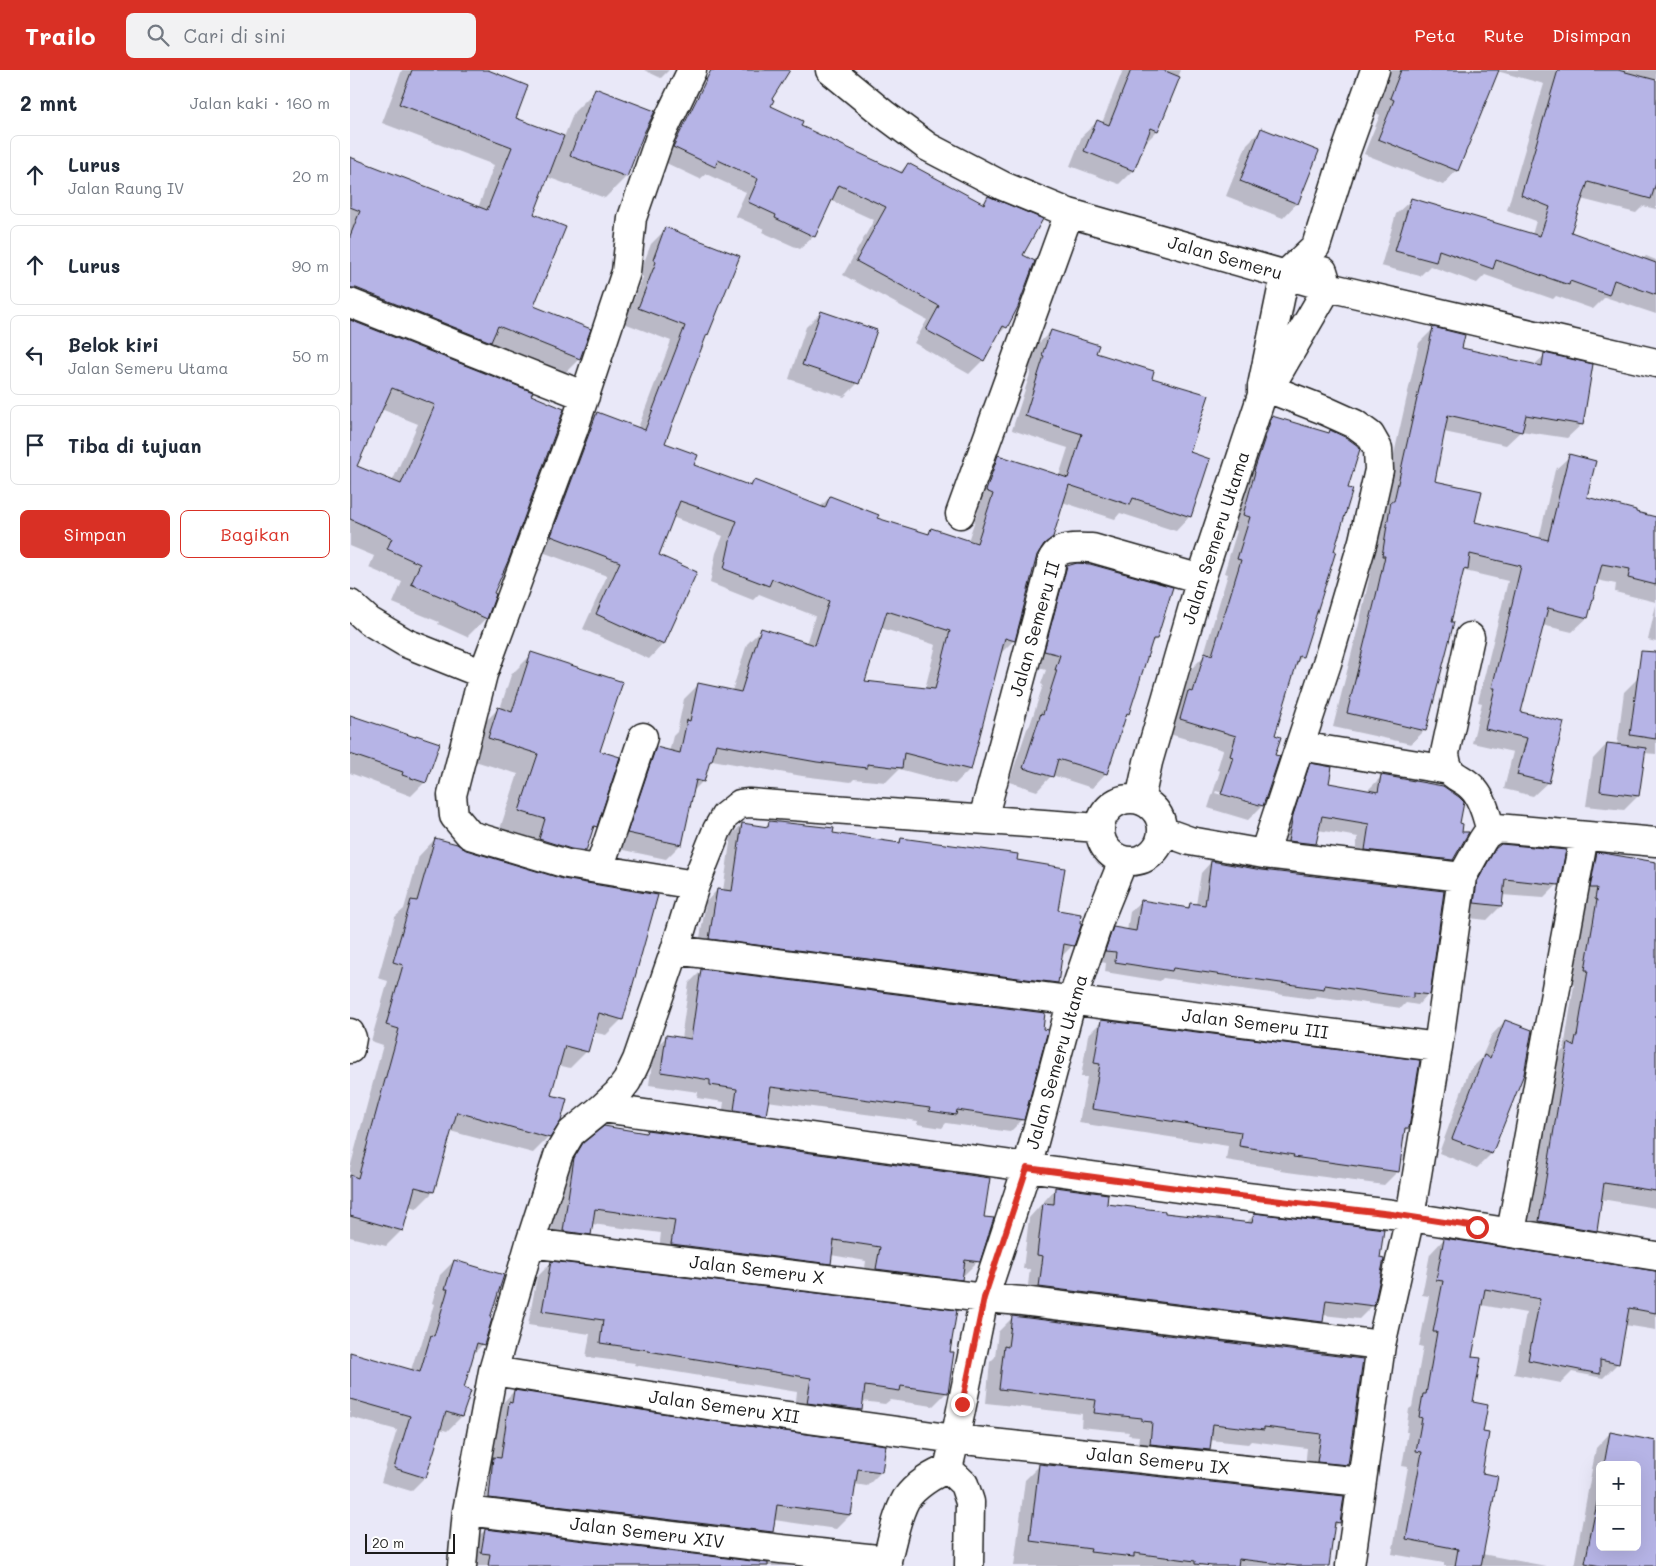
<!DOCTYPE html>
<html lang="id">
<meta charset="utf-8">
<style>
:root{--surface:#fff;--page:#f2f2f3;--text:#1f2937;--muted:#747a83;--line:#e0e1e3;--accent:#d93025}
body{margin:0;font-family:Mali,sans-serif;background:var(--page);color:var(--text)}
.controls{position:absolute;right:15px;bottom:15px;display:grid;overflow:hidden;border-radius:8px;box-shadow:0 5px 20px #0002}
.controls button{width:45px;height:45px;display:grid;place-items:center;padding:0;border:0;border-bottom:1px solid var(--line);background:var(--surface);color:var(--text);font:25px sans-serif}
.scale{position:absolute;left:15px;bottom:12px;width:90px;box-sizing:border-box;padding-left:5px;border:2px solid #1c1c1c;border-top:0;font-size:14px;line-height:18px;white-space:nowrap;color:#1c1c1c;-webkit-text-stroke:4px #fff;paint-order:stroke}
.stop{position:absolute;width:15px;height:15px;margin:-11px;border:4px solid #d93025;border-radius:50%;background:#fff}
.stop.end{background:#d93025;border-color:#fff;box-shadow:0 1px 5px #0008}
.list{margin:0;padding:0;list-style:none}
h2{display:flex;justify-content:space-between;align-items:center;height:65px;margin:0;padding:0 20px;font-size:21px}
h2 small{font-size:16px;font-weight:400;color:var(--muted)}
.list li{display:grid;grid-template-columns:32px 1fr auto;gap:15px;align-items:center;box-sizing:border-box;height:80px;margin:0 10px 10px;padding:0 10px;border:1px solid var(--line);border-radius:8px}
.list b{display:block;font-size:19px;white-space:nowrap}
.list p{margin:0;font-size:16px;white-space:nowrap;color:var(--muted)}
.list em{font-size:16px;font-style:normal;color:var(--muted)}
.actions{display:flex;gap:10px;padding:15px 20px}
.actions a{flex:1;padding:11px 0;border:1px solid var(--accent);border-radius:8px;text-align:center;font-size:18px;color:var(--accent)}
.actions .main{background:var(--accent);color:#fff}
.icon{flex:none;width:28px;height:28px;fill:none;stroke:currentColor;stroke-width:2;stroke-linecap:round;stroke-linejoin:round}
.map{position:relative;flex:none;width:1306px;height:1496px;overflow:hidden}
header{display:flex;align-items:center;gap:30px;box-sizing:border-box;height:70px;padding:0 25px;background:var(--accent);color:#fff}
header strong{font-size:24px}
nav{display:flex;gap:28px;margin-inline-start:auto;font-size:18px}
.search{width:350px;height:45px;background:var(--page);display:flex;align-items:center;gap:12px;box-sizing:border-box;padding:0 18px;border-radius:8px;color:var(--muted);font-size:19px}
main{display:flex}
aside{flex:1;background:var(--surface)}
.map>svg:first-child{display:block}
</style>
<header>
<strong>Trailo</strong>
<div class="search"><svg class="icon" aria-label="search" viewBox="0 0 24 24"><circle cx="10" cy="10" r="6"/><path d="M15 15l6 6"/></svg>Cari di sini</div>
<nav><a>Peta</a><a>Rute</a><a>Disimpan</a></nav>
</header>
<main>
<aside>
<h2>2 mnt<small>Jalan kaki · 160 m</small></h2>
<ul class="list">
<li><svg class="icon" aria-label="ahead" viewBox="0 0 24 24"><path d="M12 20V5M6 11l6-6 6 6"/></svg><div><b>Lurus</b><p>Jalan Raung IV</p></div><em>20 m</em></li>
<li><svg class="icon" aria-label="ahead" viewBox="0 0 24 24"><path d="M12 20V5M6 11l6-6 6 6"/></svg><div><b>Lurus</b></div><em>90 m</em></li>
<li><svg class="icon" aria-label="left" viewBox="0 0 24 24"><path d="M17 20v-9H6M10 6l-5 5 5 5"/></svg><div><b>Belok kiri</b><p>Jalan Semeru Utama</p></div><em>50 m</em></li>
<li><svg class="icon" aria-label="arrive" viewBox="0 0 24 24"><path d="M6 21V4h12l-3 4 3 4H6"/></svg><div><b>Tiba di tujuan</b></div></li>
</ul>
<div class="actions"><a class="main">Simpan</a><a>Bagikan</a></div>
</aside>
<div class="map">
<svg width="1306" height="1496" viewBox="0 0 1306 1496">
<rect width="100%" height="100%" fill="#e9e8f8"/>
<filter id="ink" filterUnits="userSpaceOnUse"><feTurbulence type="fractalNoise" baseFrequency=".02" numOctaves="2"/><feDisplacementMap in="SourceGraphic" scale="10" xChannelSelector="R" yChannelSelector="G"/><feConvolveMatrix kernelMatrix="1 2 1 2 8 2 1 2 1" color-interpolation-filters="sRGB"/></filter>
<g filter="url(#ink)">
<path fill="#0003" fill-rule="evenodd" d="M52 0H134L164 49 214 67 224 42 246 20 293 63 276 107 255 128 197 107 183 145 182 237 229 289 211 307 0 242V88L128 138 144 95 32 53Z
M294 0H319L311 8Z
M367 0H438L421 30 420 37 449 57 549 103 558 94 632 134 639 128 672 186 667 236 656 257 644 269 633 290 619 304 564 273 577 250 493 205 524 150 480 130 464 166 450 179 412 162 414 159 385 146 396 122 356 104 350 109 314 92Z
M773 0H831L807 61 793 75 783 100 769 114 720 96 732 66 747 52 752 53Z
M1016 0H1306V139L1293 136 1286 143 1231 129 1219 162 1292 190 1296 186 1306 190V244L1255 227 1243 239 1206 226 1203 229 1135 205 1127 213 1080 196 1070 206 1031 196 1046 144 1061 130 1182 165 1186 151 1157 140 1194 14 1147 1 1107 100 1093 115 1014 84 1030 45 1026 43 1037 14 1025 9Z
M912 59 947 133 933 148 876 126 897 74Z
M316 159 357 264 354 267 314 373 343 395 398 417 404 411 470 437 480 427 526 449 576 465 582 459 618 471 629 438 622 436 633 402 648 387 709 406 718 378 662 360 681 301 678 300 686 276 701 261 745 284 801 308 839 383 840 446 826 461 770 443 765 449 712 432 702 467 686 485 664 570 649 585 620 699 605 714 549 699 536 712 504 709 501 712 452 706 362 690 358 694 353 711 342 722 331 774 316 789 264 778 292 694 306 679 319 682 323 666 327 662 334 629 349 614 382 621 397 574 411 560 456 574 465 546 409 524 403 530 360 513 366 483 373 466 322 447 308 486 313 574 299 589 233 559 257 506 187 480 233 358 247 343 288 358 321 271 274 253 293 207 289 205 301 174ZM531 558 586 575 575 619 513 612Z
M471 242 508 313 494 327 439 309 456 257Z
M0 251 181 323 142 523 136 548 117 567 88 554 89 552 43 533 52 512 19 498 24 486 0 476ZM31 339 68 354 42 412 5 396Z
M1083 259 1110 279 1184 295 1195 285 1232 354 1217 368 1171 361 1156 375 1094 362 1083 412 1124 453 1189 469 1205 400 1220 386 1235 428 1306 448V532L1265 522 1266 514 1247 510 1237 548 1222 562 1192 555 1170 643 1198 712 1183 726 1154 719 1163 682 1122 673 1132 633 1128 632 1158 511 1115 501 1111 505 1075 660 1061 674 983 657 1011 546 1021 500H1018L1069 273Z
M922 347 977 364 980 361 997 418 983 482H984L952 587 945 594 923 666 924 686 928 687 912 736 898 750 858 738 870 701 867 700 873 680 816 663 824 636 832 628 842 598 853 587 878 504 874 503 887 461 880 458 908 361ZM866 721 906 733V735L865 723Z
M718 496 806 569 800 574 778 643 774 647 756 703 742 718 702 705 687 721 659 712 677 659 680 655 693 615 691 614 696 600 681 595 704 511Z
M1306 535V572L1298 570Z
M182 584 249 682 246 756 241 760 235 781 214 802 149 762 168 704 118 689 127 660 148 639H150L161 605Z
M1288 608 1306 610V684L1294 683 1288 726 1274 740 1236 736 1243 689 1257 674 1267 676 1274 622Z
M0 648 75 712 61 726 0 703Z
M961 695 977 714 1018 722 1019 719 1032 706 1102 790 1090 802 1003 792 1008 767 968 760 965 774 952 786 926 783 948 708Z
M419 752 482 764 547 773 551 769 665 791 707 842 723 875 711 887 707 912 695 924 348 880 356 832 367 820 373 821 381 766 392 754 414 758Z
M85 769 272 949 256 965 242 962 236 982 220 998 208 995 200 1026 199 1067 183 1083 100 1061 83 1122 67 1138 58 1136 52 1160 36 1176 0 1167V1098L33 975 21 971 38 911 28 908 45 847 54 839 69 786Z
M1148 777 1208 814 1194 828 1152 825 1151 836 1137 850 1110 847 1133 792Z
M1247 784 1306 793V1138L1251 1129 1211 1172 1175 1166 1204 989 1214 979 1224 915 1222 914 1233 844V798Z
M861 792 1078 924 1068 935 1056 933 1051 938 966 926 963 929 813 908 810 911 755 902 756 893 746 891 753 870 764 859 777 861 780 842 791 832 836 839 840 834 846 835 851 803Z
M352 900 673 1049 660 1062 596 1053 592 1058 567 1054 568 1051 417 1031 415 1044 402 1057 371 1053 374 1032 347 1028 348 1022 299 1015 304 979 317 966 331 969 339 913Z
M752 951 1058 1058 1054 1062 1048 1101 1034 1115 930 1101 931 1099 876 1090 878 1076 729 1053 737 1007H731L738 965Z
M1155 951 1141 1084 1127 1098 1089 1083 1119 1001 1131 989 1141 966Z
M297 1061 628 1191 614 1205H611V1209L596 1223 513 1213 516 1191 481 1185 480 1193 466 1207 308 1188 311 1163 242 1154 240 1164 226 1178 199 1175 210 1104 219 1089 234 1074 295 1064Z
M706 1118 755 1135 813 1144 896 1153 904 1145 1023 1235 1009 1249 973 1245 972 1252 958 1266 676 1231 680 1199H673L679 1148Z
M1094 1169 1306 1202V1260L1275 1255 1268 1293 1253 1308 1222 1302 1211 1313 1164 1304 1176 1243 1131 1235 1121 1288 1122 1333 1132 1363 1130 1404 1132 1484 1196 1496H1094V1493L1042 1484 1058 1397 1052 1396 1058 1362H1056L1059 1339 1062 1337 1073 1277 1069 1276 1079 1226 1072 1225 1080 1184Z
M104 1191 133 1274 122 1285 112 1319 111 1347 97 1361 90 1359 75 1407 61 1421 31 1412 47 1360 0 1347V1283L61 1300 67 1281 71 1276 84 1234 82 1233 90 1205Z
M201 1193 599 1283 597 1322 583 1336 540 1330 535 1334 512 1331 511 1340 497 1354 444 1347 447 1322 284 1295 285 1293 236 1287 240 1264 178 1255 187 1207Z
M663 1247 1012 1290 997 1394 983 1409 954 1406 957 1378 901 1371 898 1374 860 1370 859 1380 844 1394 786 1388 789 1366 778 1365 779 1362 731 1357 732 1344 636 1333 640 1292 645 1287 648 1262Z
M164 1321 531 1402 517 1416 504 1414 500 1445 486 1459 424 1450 422 1462 408 1476 126 1442 150 1336Z
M1260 1363 1306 1372V1496H1224L1246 1378ZM1250 1395H1287V1477H1250Z
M690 1395 989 1452 983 1459 978 1496H664L675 1410Z
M135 1460 442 1496H119L122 1473Z"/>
<path fill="#b6b4e6" stroke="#1c1c1c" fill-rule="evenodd" d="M62 0H138L178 16 166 48 214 66 184 144 216 157 184 236 241 259 230 289 148 256 141 272 6 218H0V166L10 141 0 137V87L137 140 162 77 49 34Z
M361 0H440L422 29 424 30 421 36 453 51 451 56 552 103 558 93 634 134 638 126 693 149 673 185 685 191 668 237 657 258 653 256 634 291 576 260 589 236 506 191 536 137 489 115 465 167 425 148 426 145 398 132 408 109 368 90 365 97 323 77Z
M781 0H813L830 7 808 61 801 58 784 101 734 81 747 50 759 55Z
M1051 0H1149L1108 101 1028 69 1044 30 1040 28Z
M1208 0H1268L1306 10V113L1301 129 1238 112 1221 162 1306 193V225L1264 210 1259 225 1220 211 1219 215 1146 190 1143 199 1089 180 1086 192 1045 181 1061 128 1190 166 1200 137 1171 125Z
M245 18 305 41 294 63 277 107 220 86Z
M911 58 969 81 948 134 890 111Z
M315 157 390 186 358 265 357 264 315 373 348 385 344 395 401 416 404 410 475 438 480 426 529 445 527 448 579 464 581 458 627 473 643 424 636 421 648 385 718 408 732 364 675 346 694 286 692 285 701 260 749 275 746 283 804 301 802 308 859 325 840 382 860 389 841 447 783 428 780 435 719 415 703 467 694 474 687 485 665 571 655 568 621 700 554 683 552 698 517 694V698L467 692 366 674 362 691H360L354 712 346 710 332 775 277 763 306 677 330 683 337 650 340 651 348 613 391 622 411 558 465 575 479 531 422 509 419 516 374 499 381 467 387 451 330 431 309 485 347 502 314 575 246 544 270 492 201 466 247 342 295 360 335 256 288 238 306 192 303 190ZM537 541 600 561 585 619 515 611Z
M471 241 527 260 509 314 452 295Z
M0 250 183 322 181 325 214 339 159 489 144 523 146 524 137 549 106 535V533L61 514 70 494 37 479 42 468 0 449ZM42 318 85 335 51 414 7 396Z
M1083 257 1115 265 1112 278 1192 296 1194 283 1243 294 1233 355 1176 345 1172 362 1098 345 1085 411 1132 421 1125 452 1198 470 1219 384 1246 391 1237 427 1286 440V442L1306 447V515L1278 508 1280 499 1252 494 1238 548 1198 538 1171 642 1214 652 1199 713 1167 705 1177 668 1135 659 1145 618H1142L1171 496 1120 484 1118 500 1114 499 1101 552H1104L1076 661 997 643 1025 530 1035 486H1032L1041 431H1044Z
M922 346 979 363 980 360 997 368 1008 376 1010 379 998 418 1003 419 984 481H986L953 587 949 586 925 665 931 667 925 685 930 686 913 736 871 724 883 687 880 686 886 666 830 649 838 621 843 622 855 582 862 585 891 490 887 489 900 447 893 445 905 402 904 401Z
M727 493 740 494 823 517 807 569H803L779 644 777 643 757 704 708 689 703 707 673 698 691 643 693 644 707 600H705L710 585 694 581 717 496Z
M1291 581 1306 582V669L1280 665Z
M181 582 273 612 250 681 270 687 247 757 244 756 236 781 221 779 189 769 195 749 169 741 188 684 138 668 148 637 162 642Z
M0 645 65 667 66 665 90 673 76 713 52 705 53 702 0 684Z
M1257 673 1296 678 1289 726 1250 721Z
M960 693 982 697 979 713 1028 722 1031 705 1093 716 1109 727 1114 732 1110 753 1113 754 1112 762H1119L1103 790 1015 780 1019 754 972 746 966 774 938 771 943 745Z
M419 751 484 758 483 763 550 773 551 768 668 784 667 790 715 798 708 840 731 844 730 853H732L724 876 714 874 708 913 359 869 367 819 382 821 392 753 418 757Z
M85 768 107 774 116 780 213 809 308 825 273 950 249 943 238 982 215 976 201 1025 217 1029 211 1051 200 1068 107 1042 84 1122 65 1117 53 1161 0 1146V1105L8 1108 49 959 36 955 53 895 43 892 61 830 67 831Z
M1151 774 1216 780 1209 815 1155 809 1152 836 1124 833 1127 812 1145 779Z
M1247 782 1306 792V1121L1254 1113 1247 1161 1189 1151 1218 973 1224 976 1226 966H1227L1238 900H1235L1247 830 1245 829 1247 818H1240Z
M861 791 912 800 1094 821 1080 925 1063 923V928L975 915 974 919 823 898 822 901 765 892 766 882 755 881 763 857 786 861 791 830 839 838 840 833 855 835Z
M351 899 695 943 693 959 698 960 674 1050 607 1040 606 1045 579 1041 580 1038 421 1017 416 1045 384 1040 387 1019 360 1015V1010L311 1002 316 965 341 969Z
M751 950 1070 990 1059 1058H1055L1049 1102 943 1087 944 1085 889 1076 891 1062 742 1039 750 994 744 993Z
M1155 950 1182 960 1174 1004 1142 1084 1102 1069 1134 985 1140 988Z
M254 1056 296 1063 297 1060 640 1108 634 1147 644 1148 630 1192 615 1190 612 1210 526 1199 530 1177 484 1170 481 1194 321 1174 325 1150 245 1139 241 1165 213 1161 224 1088 233 1073Z
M705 1117 758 1124 757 1134 815 1141V1143L902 1153 904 1143 1034 1159 1030 1188 1034 1189 1024 1236 976 1230 973 1252 689 1217 693 1186 687 1185 693 1133 704 1134Z
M1094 1168 1306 1201V1243L1279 1238 1269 1294 1250 1290V1304L1178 1290 1190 1229 1135 1219 1122 1287 1131 1288 1123 1332 1138 1335 1133 1362 1139 1363 1132 1403 1148 1406 1131 1496H1105L1108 1479 1056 1469 1072 1382 1066 1381 1072 1348 1069 1347 1073 1324H1076L1087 1262H1083L1093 1211 1086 1210Z
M104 1190 154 1205 140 1248 142 1249 134 1275 127 1273 114 1318 121 1321 112 1347 96 1342 76 1408 44 1398 60 1346 0 1329V1282L70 1302 81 1265 84 1266 98 1219H95Z
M201 1191 607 1240 600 1282H604L598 1323 551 1316 550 1321 515 1316 512 1340 457 1333 461 1308 298 1281V1280L250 1273 253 1250 192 1241Z
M662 1246 1013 1289 998 1395 967 1392 971 1364 914 1357V1360L863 1354 860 1380 800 1374 802 1352 792 1351V1348L744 1343 746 1330 649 1319 654 1276 658 1277Z
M164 1320 362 1351 536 1375 532 1402 508 1399 501 1445 427 1435 423 1462 139 1428 143 1387 151 1388 159 1332 162 1333Z
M1260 1362 1306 1371V1496H1251L1235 1493 1250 1418V1477H1287V1395H1254Z
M689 1394 994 1426 990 1453 985 1452 979 1496H947L889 1489 888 1496H862L845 1494V1491L784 1483V1487L740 1482 741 1479 680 1471Z
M135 1459 418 1493V1496H138L140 1484 131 1483Z"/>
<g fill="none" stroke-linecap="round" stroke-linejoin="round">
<defs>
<path id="street" d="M480 0 535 45 578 77 653 116 719 143 978 217 1306 293
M0 233 235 326
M912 316 974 340 1005 354 1020 365 1028 379 1029 400 1013 471 977 593 914 784
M920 317 978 217 973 201
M610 444 719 143
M0 534 19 551 56 573 133 604 102 725 104 746 120 765 217 794 345 815
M1120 567 1095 683C1098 712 1111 703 1125 721 1134 732 1137 748 1141 761
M133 604 223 361 276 202 282 148 310 67 342 0
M950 676 1099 700
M750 760a31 31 0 1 1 62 0a31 31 0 1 1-62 0Z
M790 730 798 692 851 509 912 325V316L935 205 966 176 996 81 1025 0
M633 749 700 500C701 496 701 491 703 488 710 475 731 478 742 478L851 509
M812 761 840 771 914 784 1112 807
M249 799 293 667
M325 880 1088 977
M0 963 2 968 0 979
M252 1038 864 1123 1042 1144 1306 1186
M1161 1162 1234 766
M180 1173 634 1228 672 1231 1031 1275
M143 1301 364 1336 605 1369 1011 1412
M598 1399 605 1369 634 1228 677 1098 722 930 751 845 773 791
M598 1399 614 1414 620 1432 619 1496
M117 1441 431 1479 537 1490
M112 1496 117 1441 143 1301 180 1173 209 1083 221 1063 252 1038 268 1023 277 1011 287 990 325 880 345 815 367 760 375 746 390 734 399 733 749 758
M537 1496V1490C542 1471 546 1447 556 1429 565 1416 583 1404 598 1399
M1000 1496 1031 1275 1060 1147 1088 977 1112 807 1132 771 1136 765 1147 758 1306 772"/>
</defs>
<use href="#street" stroke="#1c1c1c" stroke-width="31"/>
<use href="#street" stroke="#fff" stroke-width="28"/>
</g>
</g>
<g fill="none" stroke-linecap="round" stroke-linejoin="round" filter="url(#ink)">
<path stroke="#d93025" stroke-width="6" d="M612 1334 634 1228 677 1098 864 1123 1042 1144 1127 1157"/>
</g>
<g text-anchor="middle" stroke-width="4.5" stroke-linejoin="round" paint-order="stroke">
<g font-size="18" fill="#1c1c1c" stroke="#fff">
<text transform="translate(875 188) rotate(16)" y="6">Jalan Semeru</text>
<text transform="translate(866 468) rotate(-72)" y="6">Jalan Semeru Utama</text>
<text transform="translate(685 559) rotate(-74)" y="6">Jalan Semeru II</text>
<text transform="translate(905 954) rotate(7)" y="6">Jalan Semeru III</text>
<text transform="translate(707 992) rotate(-74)" y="6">Jalan Semeru Utama</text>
<text transform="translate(407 1200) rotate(7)" y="6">Jalan Semeru X</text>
<text transform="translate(374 1337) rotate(8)" y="6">Jalan Semeru XII</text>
<text transform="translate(808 1391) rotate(6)" y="6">Jalan Semeru IX</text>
<text transform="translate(297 1463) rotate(7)" y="6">Jalan Semeru XIV</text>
</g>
</g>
</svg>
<div class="controls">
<button>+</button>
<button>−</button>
</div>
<div class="scale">20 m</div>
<div class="stop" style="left:1127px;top:1157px"></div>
<div class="stop end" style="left:612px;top:1334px"></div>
</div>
</main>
